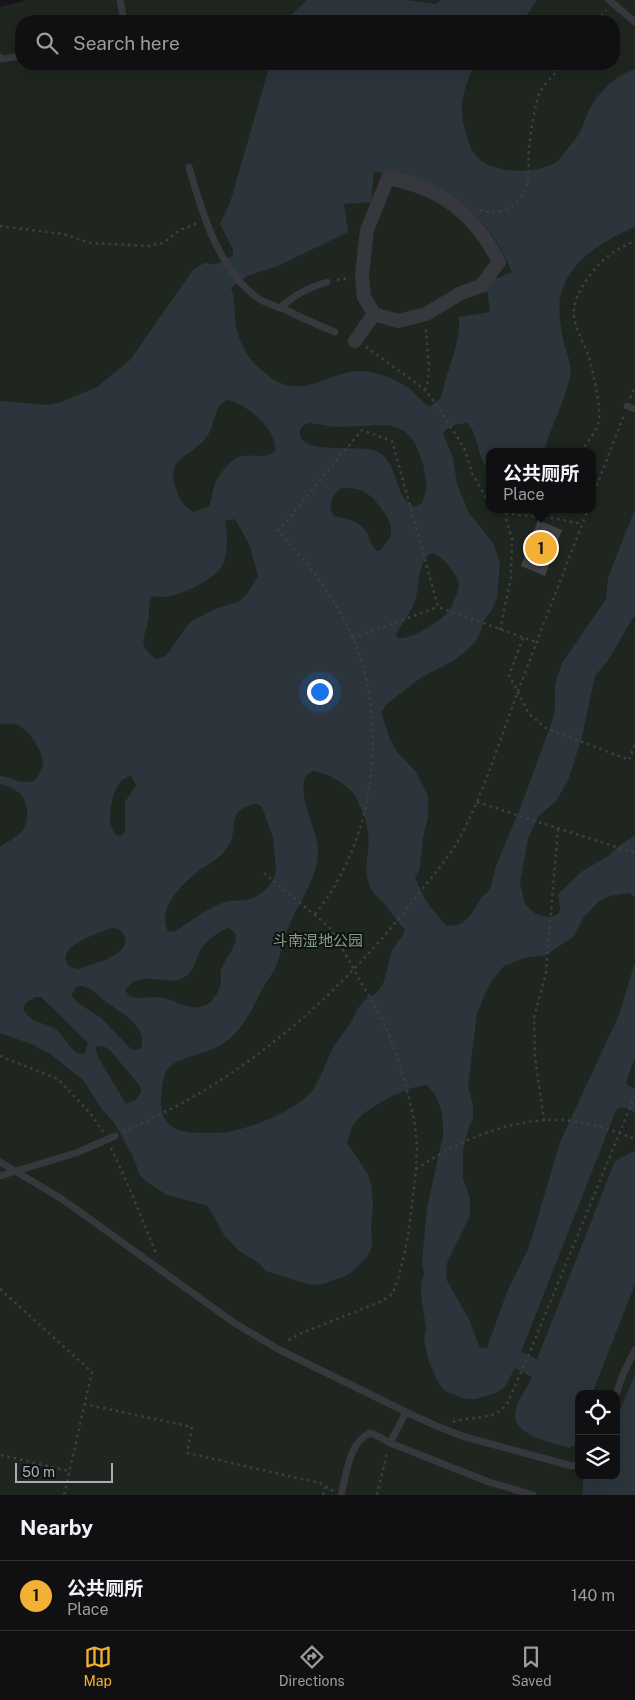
<!DOCTYPE html>
<meta charset="utf-8">
<style>
:root{--surface:#101012;--page:#1e1e20;--text:#f1f3f6;--muted:#9c9d9f;--line:#303032;--accent:#f2b134}
body{margin:0;font-family:"Public Sans","Noto Sans SC",sans-serif;background:var(--page);color:var(--text)}
.controls{position:absolute;right:15px;bottom:15px;display:grid;overflow:hidden;border-radius:10px;box-shadow:0 5px 20px #0002}
.controls button{width:45px;height:45px;display:grid;place-items:center;padding:0;border:0;border-bottom:1px solid var(--line);background:var(--surface);color:var(--text);font:25px sans-serif}
.scale{position:absolute;left:15px;bottom:12px;width:98px;box-sizing:border-box;padding-left:5px;border:2px solid #a8adb8;border-top:0;font-size:14px;line-height:18px;white-space:nowrap;color:#a8adb8;-webkit-text-stroke:4px #111113;paint-order:stroke}
.you{position:absolute;left:319px;top:691px;width:18px;height:18px;margin:-12px;border:4px solid #fff;border-radius:50%;background:#1a73e8;box-shadow:0 0 0 8px #1a73e833}
.badge{display:grid;place-items:center;width:32px;height:32px;border-radius:50%;background:var(--accent);color:#111;font-size:16px;font-weight:700}
.pin{position:absolute;translate:-50% -50%;border:2px solid #fff;box-shadow:0 1px 5px #0006}
.popup{position:absolute;left:486px;top:448px;width:110px;height:65px;box-sizing:border-box;display:grid;place-content:center;border-radius:10px;background:var(--surface);filter:drop-shadow(0 1px 4px #0005);font-size:16px;white-space:nowrap;color:var(--muted)}
.popup b{font-size:19px;color:var(--text)}
.popup::after{content:'';position:absolute;left:50%;top:100%;margin-left:-10px;border:10px solid transparent;border-top-color:var(--surface)}
.list{margin:0;padding:0;list-style:none}
h2{display:flex;justify-content:space-between;align-items:center;height:65px;margin:0;padding:0 20px;font-size:21px}
h2 small{font-size:16px;font-weight:400;color:var(--muted)}
.list li{display:grid;grid-template-columns:32px 1fr auto;gap:15px;align-items:center;box-sizing:border-box;height:70px;padding:0 20px;border-top:1px solid var(--line)}
.list b{display:block;font-size:19px;white-space:nowrap}
.list p{margin:0;font-size:16px;white-space:nowrap;color:var(--muted)}
.list em{font-size:16px;font-style:normal;color:var(--muted)}
.icon{flex:none;width:28px;height:28px;fill:none;stroke:currentColor;stroke-width:2;stroke-linecap:round;stroke-linejoin:round}
.map{position:relative;flex:none;width:635px;height:1495px;overflow:hidden}
.search{position:absolute;background:var(--surface);box-shadow:0 5px 20px #0002;left:15px;right:15px;top:15px;height:55px;display:flex;align-items:center;gap:12px;box-sizing:border-box;padding:0 18px;border-radius:20px;color:var(--muted);font-size:19px}
.sheet{height:135px;background:var(--surface)}
nav{display:flex;justify-content:space-around;align-items:center;box-sizing:border-box;height:70px;border-top:1px solid var(--line);background:var(--surface);font-size:14px;color:var(--muted)}
nav a{display:grid;justify-items:center;gap:2px}
nav .on{color:var(--accent)}
.map>svg:first-child{display:block}
</style>
<div class="map">
<svg width="635" height="1495" viewBox="0 0 635 1495">
<rect width="100%" height="100%" fill="#161618"/>
<path fill="#1e261f" fill-rule="evenodd" d="M28 0H635V1374L616 1419V1394H579V1476H587L583 1481 582 1495H0V7ZM21 21H614V64H21ZM490 452H592V509H490Z"/>
<path fill="#2c353c" fill-rule="evenodd" d="M307 0H407L436 4 441 0H537L523 21H284Z
M270 64H475C466 83 458 104 464 126 466 136 470 149 477 157 494 175 540 175 559 160 562 157 565 151 568 148 572 143 577 138 580 132 583 127 584 121 587 115 596 94 613 77 635 69V227C605 240 570 259 561 294 557 308 561 325 563 339 565 351 573 364 570 376 565 403 550 426 544 452H490V471C476 459 480 435 467 423 457 424 449 426 443 433L453 458 457 484 469 513 493 543 500 563 497 598 490 613 483 621 481 631 476 641 465 652 453 661 422 677 388 703 381 712 389 737 397 752 416 772 428 796V817L423 837 420 868 415 878 426 901 446 926 457 925 462 923 470 916 482 897 490 890 495 869 524 798 553 718 555 708V685L562 663 606 599 608 577 635 509V616L631 621 609 659 595 676 582 737 569 778 557 800 538 817 528 839 520 883 525 904 536 914 548 917 554 916 558 914 560 909 558 894 581 872 608 856 620 845 635 835V898L630 893 609 896 599 901 584 917 573 937 546 955 525 958 504 966 490 983 477 1013 468 1086 473 1107V1119L468 1129 463 1151V1178L470 1199V1216L447 1263 446 1279 469 1319 480 1348H487L507 1292 529 1247 560 1142 619 1015 635 962V1058L626 1082 628 1086 635 1088V1113C631 1108 624 1107 618 1108L615 1113 521 1352 537 1359 615 1161 632 1152 635 1153V1284L592 1394H579V1443L569 1448C554 1443 515 1436 515 1416 515 1403 527 1388 532 1377L515 1368 505 1387 496 1393 476 1399H465L445 1391 438 1382 429 1362 424 1339 426 1328 421 1295V1284L424 1274 422 1262 427 1208 443 1136C444 1117 441 1099 427 1085 408 1086 364 1108 354 1124 350 1130 349 1138 347 1143L368 1174 371 1184 373 1205 371 1226 372 1247 367 1257 352 1272 343 1277 323 1284 311 1285 266 1271 259 1263 239 1251 224 1235 208 1206 167 1195 147 1182 140 1175 132 1155 115 1124 101 1108 83 1080 49 1053 31 1044 0 1033V847C7 842 17 837 22 831 30 821 29 800 18 792 13 788 6 786 0 784V776C15 778 17 784 35 781 38 776 43 769 43 762 43 752 28 730 20 726 14 723 6 723 0 724V401L47 405 59 403 97 387 130 360 193 270 204 263 216 264 233 256V250L220 224 230 203ZM374 172C390 172 403 178 418 184 430 189 446 193 457 200 483 217 501 245 512 272L484 284 488 295 490 312 459 317C461 345 446 370 441 398L429 407C422 401 416 394 409 388 397 380 378 372 363 371 326 370 303 405 265 373 259 368 254 364 249 357 244 349 237 335 236 326 234 313 236 301 231 288L247 276 278 266 348 232 344 204 371 202ZM227 400C246 403 278 430 275 451 261 464 243 445 226 467 221 473 216 480 214 487 212 494 212 500 209 506L194 512C185 508 180 501 177 492 163 454 191 460 208 435 215 425 214 405 227 400ZM310 423 336 427 389 425 405 431 415 443 423 463 427 489 422 503 415 507C412 505 407 503 405 500 395 486 396 464 380 453 365 442 300 457 300 433 300 427 304 424 310 423ZM341 488C362 487 372 494 383 511 387 517 392 524 391 532 391 538 385 544 382 549L378 551C371 546 371 542 368 535 363 522 346 518 334 516 327 505 332 496 341 488ZM235 519 250 546 258 576 246 595 238 602 217 608 190 622 166 656 156 659C137 645 144 640 148 621 150 612 148 605 151 597 157 595 161 598 166 597 182 595 216 579 223 564 228 551 228 534 225 521ZM431 553C440 555 443 559 449 566 452 571 458 577 459 583 459 591 453 605 448 612 441 621 409 641 398 638L396 634C402 623 413 610 416 598 419 585 418 561 431 553ZM314 771C329 774 346 784 355 795 360 807 367 820 368 832 371 852 361 868 371 889 374 896 382 900 386 906 392 914 398 922 405 930 402 939 394 944 391 953 388 963 386 983 379 990 371 997 366 997 359 1007 355 1012 354 1019 350 1024 344 1033 337 1040 332 1050 325 1064 321 1078 312 1091 296 1111 247 1130 222 1133 215 1133 209 1133 202 1133 185 1133 167 1131 162 1112 160 1104 161 1096 162 1088 163 1080 165 1069 173 1064 186 1056 209 1053 223 1044 245 1028 251 1010 263 988 268 979 275 971 278 961 282 946 286 931 293 917 304 895 318 875 318 849 318 831 288 778 314 771ZM131 776 136 785 125 802V832L121 836 116 835C114 831 110 825 110 820 110 805 114 779 131 776ZM253 804H258L262 807 273 837 276 869C274 885 260 898 245 900 239 901 231 900 225 902 207 908 190 922 174 932L168 931C156 908 184 882 200 870 208 864 219 859 225 851 228 847 231 842 232 837 234 830 233 817 239 811 242 808 249 806 253 804ZM111 928C117 928 121 929 124 935 134 955 91 964 79 969 73 968 68 967 66 961 61 944 100 933 111 928ZM228 928C248 936 224 958 221 970 220 974 221 977 221 981 221 988 214 1000 208 1004 187 1015 174 996 156 997 145 997 131 1002 125 990 141 968 166 987 183 978 194 973 196 959 201 949 206 941 219 931 228 928ZM81 986C91 987 97 995 105 1001 119 1012 148 1025 141 1048L136 1050 131 1049 101 1018 78 1003 71 995 76 987ZM35 997H41C57 1012 72 1028 88 1043L85 1053 82 1054 77 1053C67 1046 62 1032 52 1027 40 1022 28 1021 23 1008L26 1003ZM95 1046 105 1047 110 1050 140 1086 141 1092 136 1100 126 1104 98 1057Z
M635 1374V1495H582L583 1481 587 1476H616V1419Z"/>
<path fill="#404145" d="M538 520 562 530 545 576 521 566Z"/>
<g fill="none" stroke-linecap="round" stroke-linejoin="round">
<path stroke="#3d3f44" stroke-width="2.5" stroke-dasharray="2.5 4" stroke-linecap="butt" d="M597 21 606 10
M480 210C500 216 519 208 526 187 530 175 528 161 529 148 530 136 535 105 539 94 543 85 557 72 563 64
M0 226 63 234 91 243 148 246 163 243 180 230 198 223
M337 280 349 278
M366 347 423 388 433 400 458 438 465 450 472 473 486 498 490 501
M425 390C433 371 426 348 426 328
M630 398 635 387
M581 452C587 441 598 432 599 419 601 406 592 365 587 352 573 320 566 309 588 278 600 260 615 249 635 241
M592 498 624 415
M500 509 511 514 553 518 582 524
M500 630 511 577 512 538 507 523 506 512 509 509
M353 638 438 607
M523 638 509 675 529 714 546 728 629 760 635 744
M477 802 635 853
M264 873 329 927 338 941 385 1025 395 1051 403 1075 414 1119 417 1145 416 1169 408 1237 400 1272 395 1288 390 1296 382 1301 302 1333 285 1342
M315 914C375 841 390 723 352 636 334 596 307 563 278 531L362 430 392 441 438 607 536 642
M0 1056 58 1079 91 1114 103 1132
M544 1121 535 1057 534 1018 546 972 558 829
M123 1132C154 1118 184 1103 213 1085 288 1038 354 975 409 906 426 884 444 864 458 841 482 797 497 749 514 702 538 638 563 574 588 509
M111 1148 129 1187 157 1256
M416 1169C460 1140 518 1114 572 1121 594 1124 615 1131 635 1139
M0 1289 92 1372 64 1495
M84 1404 192 1427 187 1453 320 1483 333 1491
M453 1422C473 1415 492 1422 507 1404L529 1354 635 1095
M1 1455 69 1471
M323 1495 325 1487
M377 1495 387 1453"/>
<path stroke="#37383d" stroke-width="7" d="M120 0 124 21
M609 0 635 22
M0 57 1 59 21 56
M189 167C201 210 220 275 261 300 268 304 277 307 286 310 302 318 318 325 335 332
M280 308C295 294 309 288 327 282
M627 406 635 409
M0 1162 62 1199 233 1322 278 1349 406 1412 439 1427 465 1437 572 1466 579 1464
M0 1176 76 1153 115 1136
M616 1395 623 1374 635 1350
M390 1443 406 1412
M341 1495C347 1474 348 1443 370 1433L380 1437 390 1443 489 1482 533 1495"/>
<path stroke="#37383d" stroke-width="14" d="M355 341 374 314 364 297 362 275 367 230 388 178C441 188 475 214 499 262L481 286 461 293 426 314 398 321 374 314"/>
</g>
<g text-anchor="middle" stroke-width="4" stroke-linejoin="round" paint-order="stroke">
<g font-size="15" fill="#7fa381" stroke="#111113">
<text x="318" y="946">斗南湿地公园</text>
</g>
</g>
</svg>
<div class="controls">
<button><svg class="icon" aria-label="locate" viewBox="0 0 24 24"><circle cx="12" cy="12" r="6"/><path d="M12 2v4M12 18v4M2 12h4M18 12h4"/></svg></button>
<button><svg class="icon" aria-label="layers" viewBox="0 0 24 24"><path d="M12 4l9 5-9 5-9-5zM3 14l9 5 9-5"/></svg></button>
</div>
<div class="scale">50 m</div>
<div class="you"></div>
<div class="pin badge" style="left:541px;top:548px">1</div>
<div class="popup"><b>公共厕所</b>Place</div>
<div class="search"><svg class="icon" aria-label="search" viewBox="0 0 24 24"><circle cx="10" cy="10" r="6"/><path d="M15 15l6 6"/></svg>Search here</div>
</div>
<section class="sheet">
<h2>Nearby<small></small></h2>
<ul class="list">
<li><span class="badge">1</span><div><b>公共厕所</b><p>Place</p></div><em>140 m</em></li>
</ul>
</section>
<nav>
<a class="on"><svg class="icon" aria-label="map" viewBox="0 0 24 24"><path d="M3 6l6-2 6 2 6-2v14l-6 2-6-2-6 2zM9 4v14M15 6v14"/></svg>Map</a>
<a><svg class="icon" aria-label="directions" viewBox="0 0 24 24"><path d="M12 3l9 9-9 9-9-9zM9 14v-3h6M13 9l2 2-2 2"/></svg>Directions</a>
<a><svg class="icon" aria-label="saved" viewBox="0 0 24 24"><path d="M7 4h10v16l-5-4-5 4z"/></svg>Saved</a>
</nav>
